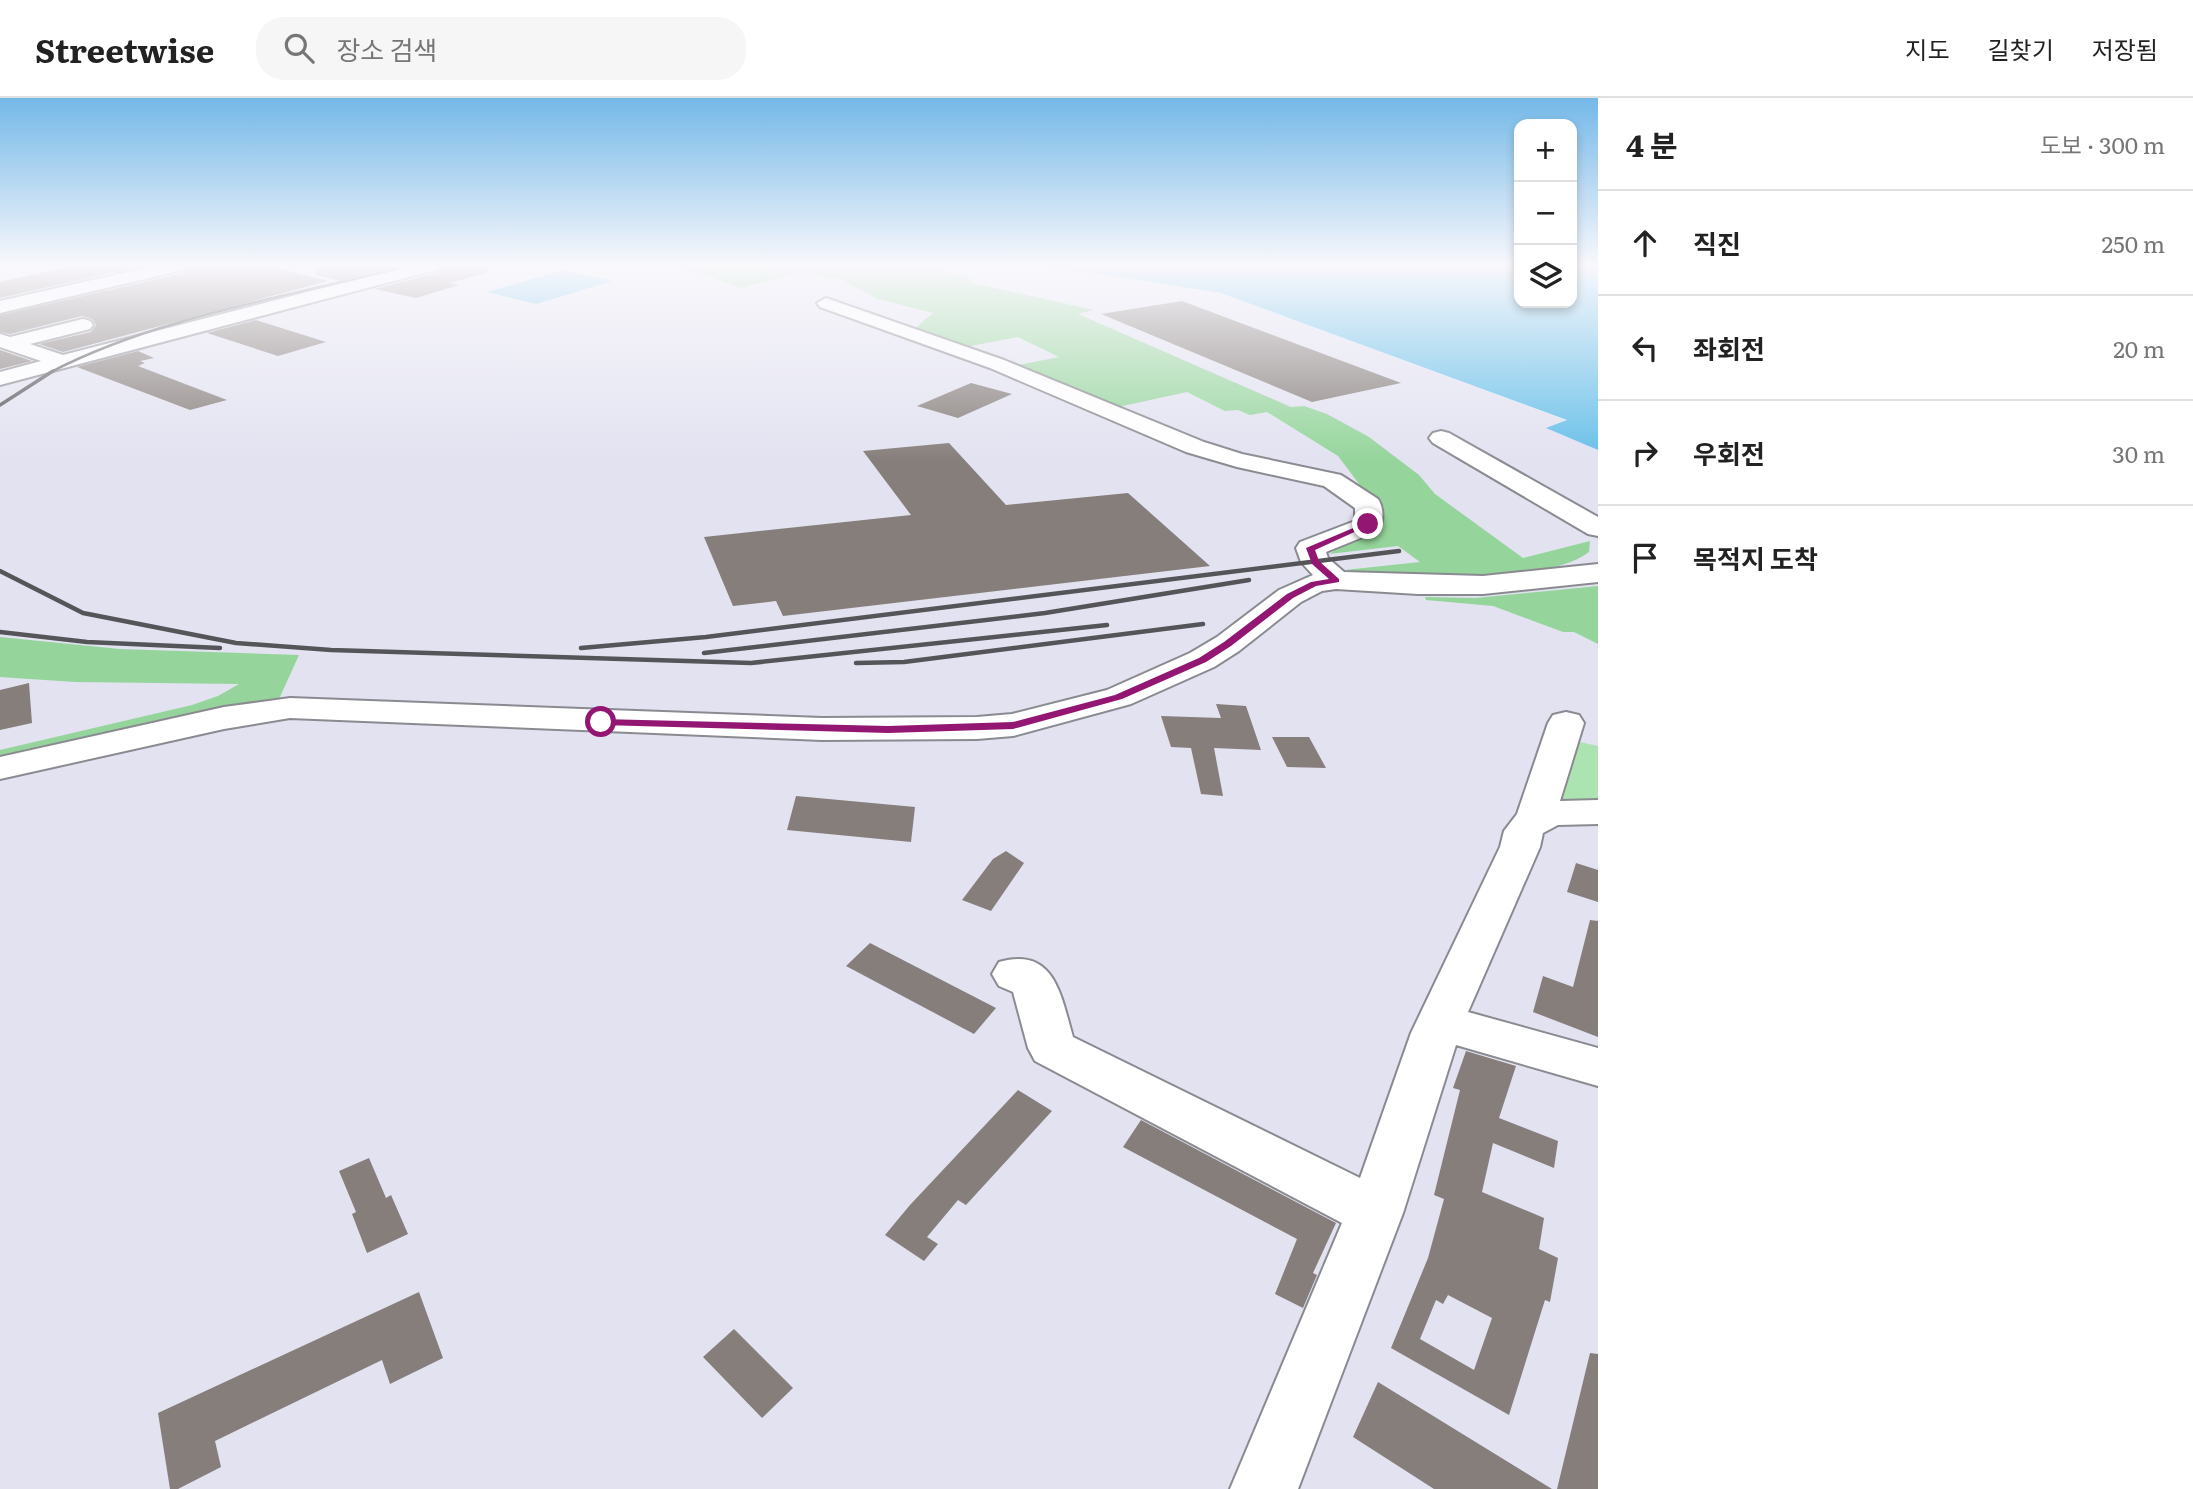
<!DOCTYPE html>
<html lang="ko">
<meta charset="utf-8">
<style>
:root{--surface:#fff;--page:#f6f6f6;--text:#222;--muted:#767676;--line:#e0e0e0}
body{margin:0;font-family:Literata,"Noto Sans KR",serif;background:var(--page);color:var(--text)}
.controls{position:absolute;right:21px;top:21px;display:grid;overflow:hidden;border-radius:14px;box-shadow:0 4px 10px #0003}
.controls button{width:63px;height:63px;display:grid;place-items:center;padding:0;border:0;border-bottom:2px solid var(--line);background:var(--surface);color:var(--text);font:35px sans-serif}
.stop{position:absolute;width:21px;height:21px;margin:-16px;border:5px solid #921672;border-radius:50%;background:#fff}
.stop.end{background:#921672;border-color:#fff;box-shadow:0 2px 7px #0008}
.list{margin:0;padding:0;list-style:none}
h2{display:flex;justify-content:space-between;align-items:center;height:91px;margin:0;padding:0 28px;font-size:30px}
h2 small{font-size:23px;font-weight:400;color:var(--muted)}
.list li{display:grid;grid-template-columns:46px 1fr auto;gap:21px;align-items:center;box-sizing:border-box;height:105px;padding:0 28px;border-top:2px solid var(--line)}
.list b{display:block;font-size:26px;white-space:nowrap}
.list em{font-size:23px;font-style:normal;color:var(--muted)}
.icon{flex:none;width:38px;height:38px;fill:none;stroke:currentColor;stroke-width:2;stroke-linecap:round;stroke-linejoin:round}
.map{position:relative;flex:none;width:1598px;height:1391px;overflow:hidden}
header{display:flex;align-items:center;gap:42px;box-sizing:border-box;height:98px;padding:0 35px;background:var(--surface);border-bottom:2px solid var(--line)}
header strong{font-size:33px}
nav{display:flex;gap:38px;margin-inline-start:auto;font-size:24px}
.search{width:490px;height:63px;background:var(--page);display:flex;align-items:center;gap:18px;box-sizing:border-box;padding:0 24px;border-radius:28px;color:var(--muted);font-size:26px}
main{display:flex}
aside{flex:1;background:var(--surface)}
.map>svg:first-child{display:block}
</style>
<header>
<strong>Streetwise</strong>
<div class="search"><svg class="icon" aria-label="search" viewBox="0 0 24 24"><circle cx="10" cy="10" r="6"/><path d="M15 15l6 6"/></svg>장소 검색</div>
<nav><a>지도</a><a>길찾기</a><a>저장됨</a></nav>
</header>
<main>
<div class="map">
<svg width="1598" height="1391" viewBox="0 0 1598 1391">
<rect width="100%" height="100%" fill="#f1f0f8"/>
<path fill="#e2e2f1" d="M0 168H1047L1221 195 1568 323 1547 330 1598 352V1391H0Z"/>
<path fill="#ace4b1" d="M1575 643 1598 648V705L1553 706Z"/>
<path fill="#95d59b" d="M681 168H924L967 178 972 185 1094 212 1078 216 1291 309 1304 308 1327 316 1369 339 1419 377 1435 396 1523 460 1590 443 1589 454C1546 488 1402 479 1345 472L1420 464 1398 448 1329 456 1346 446 1378 411 1338 358 1267 314 1250 317 1238 312 1225 313 1187 294 1118 309 1013 268 1059 259 1018 239 960 250 913 232 933 215 878 201 840 181 801 175 741 190Z
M1598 488V546L1574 534H1563L1493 508 1426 502 1425 499 1476 500Z
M0 539 120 551 299 557 279 601 267 606 0 663V652L192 607 218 598 239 586 75 584 0 579Z"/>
<path fill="#66bfe8" d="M1047 168H1519V205H1572V168H1598V352L1546 330 1567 322 1221 195Z
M563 172 612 183 536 206 487 194Z"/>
<path fill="#867e7b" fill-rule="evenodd" d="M71 168H141L0 200V184Z
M187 168H269L328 183 63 254 39 246 91 234 96 227 92 221 82 218 10 236 0 234V217L184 175Z
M317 168H396L341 183 316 177Z
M439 168H487L488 174 450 185 459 187 416 200 375 191 436 175Z
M1182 203 1401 285 1312 304 1101 216Z
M256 222 326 244 278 258 207 235Z
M0 252 32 263 0 271Z
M138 253 154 260 140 263 145 265 138 268 227 302 190 312 77 269Z
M971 285 1012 296 958 320 917 308Z
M949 345 1006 407 1128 395 1210 468 783 518 776 503 733 508 704 439 911 417 863 353Z
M29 585 32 625 0 632V592Z
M1216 606 1246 608 1261 652 1214 650 1223 698 1201 696 1191 650 1171 649 1161 618 1221 620Z
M1272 639H1309L1326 670 1287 669Z
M796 698 915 709 911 744 787 732Z
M1006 753 1024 765 991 813 962 802 993 761Z
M1576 765 1598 772V804L1567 794Z
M1590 822 1598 823V939L1533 914 1543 878 1573 889Z
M870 845 996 910 974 936 846 868Z
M1466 953 1516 968 1499 1020 1558 1043 1554 1070 1493 1045 1482 1094 1544 1120 1539 1151 1558 1160 1550 1204 1545 1202 1509 1317 1391 1250 1428 1160 1444 1101 1434 1097 1460 992 1453 990ZM1448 1197 1492 1220 1474 1272 1420 1241 1436 1202 1443 1206Z
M1018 992 1052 1013 966 1107 958 1102 927 1139 938 1146 924 1163 885 1137 910 1107Z
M1141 1022 1336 1125 1313 1175 1317 1177 1303 1210 1275 1196 1297 1141 1123 1049Z
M369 1060 386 1100 391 1097 408 1136 367 1155 352 1116 356 1114 339 1073Z
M419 1194 443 1260 390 1286 382 1262 215 1343 221 1369 178 1391H170L158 1315Z
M734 1231 793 1290 762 1320 703 1259Z
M1590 1255 1598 1256V1391H1557Z
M1378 1284 1552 1391H1434L1353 1339Z"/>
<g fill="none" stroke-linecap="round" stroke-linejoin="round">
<defs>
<path id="minor" d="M154 168H185L183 172 0 215V203Z
M408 168H437L435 172 0 287V274L41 263 0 249V236L10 239 83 221 90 223 93 227 90 231 30 246 63 257Z
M826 200 1004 262 1204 344 1242 356 1341 377 1378 401C1384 410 1384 424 1378 433L1326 454 1328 460 1344 474 1483 478 1598 466V484L1483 496H1418L1336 491 1322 493 1301 504 1239 553 1214 569 1131 606 1013 638 977 641 822 642 290 620 224 631 0 681V659L224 609 290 600 822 620 977 619 1012 616 1107 592 1190 555 1217 539 1279 492 1313 477 1301 464 1296 450 1300 444 1355 423V410L1324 388 1237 369 1186 354 990 270 820 209 817 205Z
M1441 333 1449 335 1598 419V438L1588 436 1433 345 1429 340 1433 335Z
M1566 614 1579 617 1584 625 1560 703 1598 702V726L1558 727 1543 735 1540 749 1468 914 1598 950V988L1456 947 1403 1115 1298 1391H1230L1342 1125 1035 963 1028 950 1013 894 999 888 992 876 999 864C1055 848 1061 898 1073 939L1360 1080 1411 935 1500 749 1504 733 1517 716 1548 625 1553 617Z"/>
</defs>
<use href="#minor" stroke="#8a8a91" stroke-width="4"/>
<use href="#minor" fill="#fff" fill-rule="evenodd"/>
<path stroke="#555559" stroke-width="2.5" d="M49 275C151 221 284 199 396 171"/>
<path stroke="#555559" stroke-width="3.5" d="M0 307 53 273"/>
<path stroke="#555559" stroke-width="4.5" d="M0 473 83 515 236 545 331 552 751 565 1107 527
M0 534 87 544 220 550
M581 550 706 539 1399 453
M704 555 1045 515 1249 482
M856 565 904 564 1203 526"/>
</g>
<linearGradient id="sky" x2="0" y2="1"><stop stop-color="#74b8e8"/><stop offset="0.46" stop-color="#f9f8fc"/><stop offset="1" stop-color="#f9f8fc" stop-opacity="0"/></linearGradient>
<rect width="1598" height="363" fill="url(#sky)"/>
<path fill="#921672" d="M1365 425 1372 426 1315 452 1319 463 1339 481V484L1316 488 1293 500 1231 548 1206 564 1122 601 1013 631 888 635 601 627 596 624 601 621 888 628 1013 624 1115 597 1199 560 1224 544 1287 496 1311 484 1329 481 1312 466 1306 450Z"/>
</svg>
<div class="controls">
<button>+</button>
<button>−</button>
<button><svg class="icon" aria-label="layers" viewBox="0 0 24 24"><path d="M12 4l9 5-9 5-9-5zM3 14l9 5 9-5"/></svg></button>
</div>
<div class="stop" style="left:601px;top:624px"></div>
<div class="stop end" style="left:1368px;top:426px"></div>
</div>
<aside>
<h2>4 분<small>도보 · 300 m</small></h2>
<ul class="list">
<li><svg class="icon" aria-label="ahead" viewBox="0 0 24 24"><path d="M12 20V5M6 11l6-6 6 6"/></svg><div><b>직진</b></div><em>250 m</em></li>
<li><svg class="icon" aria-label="left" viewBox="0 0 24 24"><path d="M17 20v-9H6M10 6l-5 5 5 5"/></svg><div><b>좌회전</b></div><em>20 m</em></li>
<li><svg class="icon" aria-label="right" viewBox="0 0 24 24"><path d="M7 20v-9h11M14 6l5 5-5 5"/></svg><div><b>우회전</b></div><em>30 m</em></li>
<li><svg class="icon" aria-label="arrive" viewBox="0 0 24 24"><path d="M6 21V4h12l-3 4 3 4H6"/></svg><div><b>목적지 도착</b></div></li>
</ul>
</aside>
</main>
